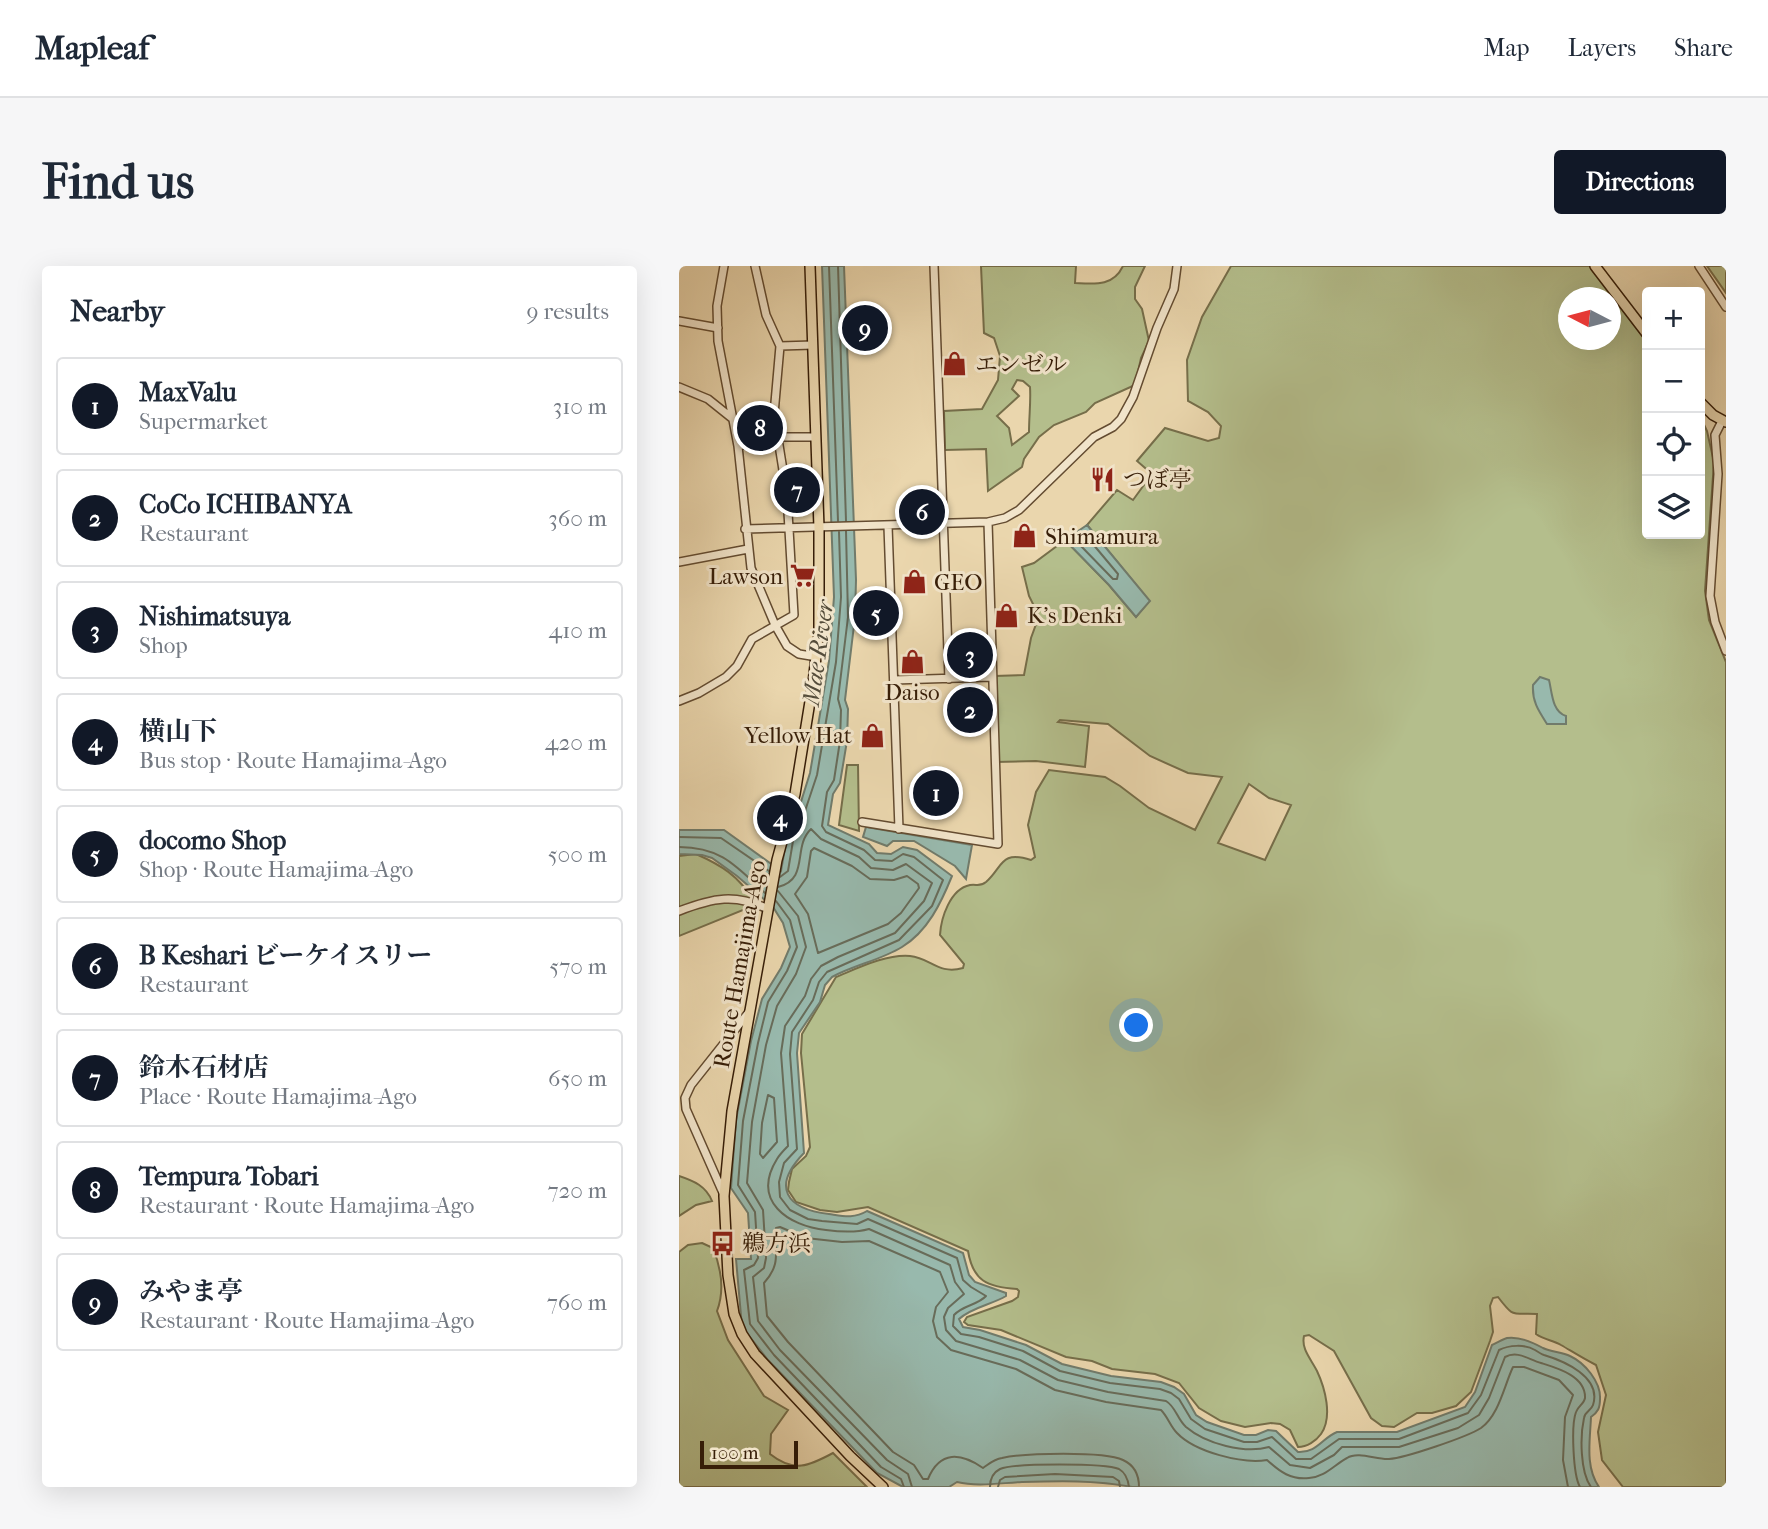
<!DOCTYPE html>
<meta charset="utf-8">
<style>
:root{--surface:#fff;--page:#f6f6f7;--text:#1f2937;--muted:#747a83;--line:#e0e1e3;--accent:#111827}
body{margin:0;font-family:"IM FELL French Canon","Noto Serif JP",serif;background:var(--page);color:var(--text)}
.controls{position:absolute;right:21px;top:21px;display:grid;overflow:hidden;border-radius:7px;box-shadow:0 7px 28px #0002}
.controls button{width:63px;height:63px;display:grid;place-items:center;padding:0;border:0;border-bottom:2px solid var(--line);background:var(--surface);color:var(--text);font:35px sans-serif}
.compass{position:absolute;left:879px;top:21px;width:63px;height:63px;border-radius:50%;background:var(--surface);box-shadow:0 7px 28px #0002;rotate:276deg}
.scale{position:absolute;left:21px;bottom:18px;width:98px;box-sizing:border-box;padding-left:7px;border:4px solid #371e08;border-top:0;font-size:19px;line-height:24px;white-space:nowrap;color:#371e08;-webkit-text-stroke:5px #f1e4ca;paint-order:stroke}
.you{position:absolute;left:458px;top:760px;width:24px;height:24px;margin:-18px;border:5px solid #fff;border-radius:50%;background:#1a73e8;box-shadow:0 0 0 10px #1a73e833}
.badge{display:grid;place-items:center;width:46px;height:46px;border-radius:50%;background:var(--accent);color:#fff;font-size:23px;font-weight:700}
.pin{position:absolute;translate:-50% -50%;border:4px solid #fff;box-shadow:0 2px 7px #0006}
.list{margin:0;padding:0;list-style:none}
h2{display:flex;justify-content:space-between;align-items:center;height:91px;margin:0;padding:0 28px;font-size:30px}
h2 small{font-size:23px;font-weight:400;color:var(--muted)}
.list li{display:grid;grid-template-columns:46px 1fr auto;gap:21px;align-items:center;box-sizing:border-box;height:98px;margin:0 14px 14px;padding:0 14px;border:2px solid var(--line);border-radius:7px}
.list b{display:block;font-size:26px;white-space:nowrap}
.list p{margin:0;font-size:23px;white-space:nowrap;color:var(--muted)}
.list em{font-size:23px;font-style:normal;color:var(--muted)}
.icon{flex:none;width:38px;height:38px;fill:none;stroke:currentColor;stroke-width:2;stroke-linecap:round;stroke-linejoin:round}
.map{position:relative;flex:none;width:1047px;height:1221px;overflow:hidden;border-radius:7px}
header{display:flex;align-items:center;gap:42px;box-sizing:border-box;height:98px;padding:0 35px;background:var(--surface);border-bottom:2px solid var(--line)}
header strong{font-size:33px}
nav{display:flex;gap:38px;margin-inline-start:auto;font-size:24px}
.intro{display:flex;align-items:center;justify-content:space-between;box-sizing:border-box;height:168px;padding:0 42px}
h1{margin:0;font-size:49px}
.button{padding:18px 32px;border-radius:7px;background:var(--accent);color:#fff;font-size:24px;font-weight:700}
main{display:flex;gap:42px;padding:0 42px}
aside{flex:1;background:var(--surface);border-radius:7px;box-shadow:0 7px 28px #0002}
.map>svg:first-child{display:block}
</style>
<header>
<strong>Mapleaf</strong>
<nav><a>Map</a><a>Layers</a><a>Share</a></nav>
</header>
<div class="intro"><h1>Find us</h1><a class="button">Directions</a></div>
<main>
<aside>
<h2>Nearby<small>9 results</small></h2>
<ul class="list">
<li><span class="badge">1</span><div><b>MaxValu</b><p>Supermarket</p></div><em>310 m</em></li>
<li><span class="badge">2</span><div><b>CoCo ICHIBANYA</b><p>Restaurant</p></div><em>360 m</em></li>
<li><span class="badge">3</span><div><b>Nishimatsuya</b><p>Shop</p></div><em>410 m</em></li>
<li><span class="badge">4</span><div><b>横山下</b><p>Bus stop · Route Hamajima-Ago</p></div><em>420 m</em></li>
<li><span class="badge">5</span><div><b>docomo Shop</b><p>Shop · Route Hamajima-Ago</p></div><em>500 m</em></li>
<li><span class="badge">6</span><div><b>B Keshari ビーケイスリー</b><p>Restaurant</p></div><em>570 m</em></li>
<li><span class="badge">7</span><div><b>鈴木石材店</b><p>Place · Route Hamajima-Ago</p></div><em>650 m</em></li>
<li><span class="badge">8</span><div><b>Tempura Tobari</b><p>Restaurant · Route Hamajima-Ago</p></div><em>720 m</em></li>
<li><span class="badge">9</span><div><b>みやま亭</b><p>Restaurant · Route Hamajima-Ago</p></div><em>760 m</em></li>
</ul>
</aside>
<div class="map">
<svg width="1047" height="1221" viewBox="0 0 1047 1221">
<rect width="100%" height="100%" fill="#ead6ad"/>
<filter id="stains"><feTurbulence type="fractalNoise" baseFrequency=".00286" numOctaves="4"/><feColorMatrix values="0 0 0 0 .2 0 0 0 0 .09 0 0 0 0 .02 0 0 0 .5 -.17"/></filter>
<radialGradient id="worn" r=".72"><stop offset=".6" stop-color="#630" stop-opacity="0"/><stop offset="1" stop-color="#630" stop-opacity=".3"/></radialGradient>
<path fill="#b4be8c" stroke="#766e4a" stroke-width="2" fill-rule="evenodd" d="M302 0H397L396 17C415 18 434 21 444 0H466L456 21V33L463 43 470 75 462 92 456 119 416 137 407 146 375 159 360 171 345 193 343 201 309 225 307 183 266 184 265 145 303 143 319 114 321 90 315 72 305 67ZM338 114 344 115 351 121C352 136 350 150 350 166L333 179 330 162 318 150 340 130 333 123Z
M552 0H911L968 76V268H1021V150L1028 165 1035 196 1026 325 1030 354 1047 396V1221H944L923 1194 919 1166 927 1129 917 1099C905 1093 894 1086 882 1079 874 1074 865 1074 857 1068L858 1048C832 1047 835 1052 819 1031L814 1032 811 1040 814 1066 811 1075 792 1126 777 1140 753 1147H738L715 1161 703 1160 692 1152 655 1085 630 1069 625 1070C622 1083 632 1093 638 1105 646 1122 654 1151 642 1168 637 1175 628 1181 619 1181L611 1164 601 1158 592 1157 566 1161 542 1155 520 1142 500 1117 476 1108 433 1103 413 1095 387 1091 322 1064 289 1059 285 1056 288 1051 333 1035 339 1031 340 1025 338 1023C308 1021 294 1015 289 985L189 941 158 946 141 944 117 936 109 924 110 916 113 903 127 890 131 881 122 787 123 768 157 711C179 702 207 688 231 690 252 692 259 709 284 702L285 698 261 669C262 652 271 623 291 619 298 618 301 621 307 616 324 601 321 584 352 594L356 591 349 559 357 526 370 504 426 511 441 520 470 542 516 564 543 511 509 507 471 490 429 458 381 454 379 456 410 460 406 501 357 495 317 496 316 410 345 409 352 372 360 350 350 330 343 301 355 297 386 274 430 319 457 351 470 335 408 259 438 224 454 234 473 208 458 195 486 162 529 175 540 172 542 160 529 146 509 135 508 94 523 51ZM890 32H932V74H890ZM570 518 590 532 612 539 586 594 539 577Z
M1028 0H1047V27Z
M168 499H179L180 565 160 559Z
M17 588C42 599 60 610 74 634L69 642 0 670V590Z
M0 910C15 915 27 920 33 935L17 939 0 950Z
M23 977 34 982C42 1002 46 1024 38 1045L49 1074 85 1130 109 1144 92 1168 91 1188C115 1207 130 1200 154 1187L188 1221H0V986L9 979Z"/>
<path fill="#98b9ad" stroke="#717b6b" stroke-width="2" d="M143 0H165L177 314 176 351 166 434 169 443 168 475 161 517 154 528 149 559 190 578 198 587 212 588 224 581 238 584 273 610C262 637 249 665 223 681 202 694 175 699 153 711L146 719 141 736 120 767 118 787 125 887C92 921 107 943 150 948 164 950 175 953 188 945L284 987 290 1009 296 1016 327 1027V1030C312 1039 293 1041 280 1053L284 1061 301 1064 347 1079 383 1098 432 1110 482 1116 495 1121 505 1128 517 1149 528 1156 565 1169H577L589 1164 597 1165 619 1186C638 1187 643 1172 658 1166H718L786 1141 796 1126 813 1079C818 1077 824 1073 828 1072 841 1070 855 1077 864 1082 872 1086 883 1086 891 1090 906 1097 922 1116 921 1133 921 1142 919 1146 912 1151 911 1175 906 1201 920 1221H453C416 1214 380 1215 343 1216 321 1217 298 1221 278 1216L270 1221H224L198 1207 89 1094 63 1061 57 993H72L69 947 52 922 57 854 72 775 83 733 102 702 111 681 104 657 94 641 58 610 33 592 23 589 0 588V564H45L102 605 109 565 115 558 131 507 150 395 155 331Z
M408 259 471 335 457 351 430 319 386 274Z
M861 411 870 414C873 426 873 446 887 450V458H868C859 444 853 435 854 419Z
M187 561 293 579 287 613 276 600 235 575H214L208 580 184 571Z"/>
<g fill="none" stroke-linecap="round" stroke-linejoin="round">
<path stroke="#686c5a" stroke-width="2" d="M150 0 159 255
M159 0 167 255
M167 265 169 351 159 433 162 444 161 475 155 514 148 526 143 560 147 566 185 584 196 594 213 595 224 588 235 591 264 614 253 640 220 674 148 706 140 716 134 734 113 766 111 788 118 883 105 897 100 916 101 931 111 944 129 953 143 955 178 958 189 953 278 992 284 1014 292 1021 307 1030C299 1039 284 1039 275 1049L274 1060 282 1068 300 1071 344 1085 381 1105 431 1117 481 1123 492 1127 500 1133 512 1153 526 1163 565 1176H578L593 1171 617 1193H632L660 1173H720L789 1147 802 1129 820 1084C830 1079 846 1078 856 1084 859 1086 862 1088 865 1089 885 1095 923 1111 914 1139 912 1145 906 1145 905 1152 901 1170 901 1206 912 1221
M405 270 408 271 439 308 438 313H434L400 278 399 274Z
M0 571 42 572 90 605
M0 581C42 581 57 600 86 627
M135 582 173 600 191 613 215 614 228 610 239 618 240 622 222 647 209 658 139 687 129 648 116 628 128 611 132 585Z
M101 611 109 605 115 569 121 560 138 509 157 396 162 331 160 266
M99 621C131 613 113 581 132 563L142 573 180 591 192 602 214 604 227 598 253 617 245 635 216 667 159 691 142 700 132 713 126 730 106 760 102 787 109 880C105 884 101 888 98 893 72 935 109 960 147 964 162 966 176 967 190 963L271 999 276 1016 285 1028 269 1042 265 1051 267 1064 277 1075 341 1094 379 1114 429 1126 487 1135C497 1141 498 1153 507 1161 527 1178 566 1188 590 1181L611 1199 631 1202 655 1189 663 1181H720L779 1162 800 1149 810 1132 826 1091C839 1084 850 1094 862 1097 878 1102 907 1110 906 1132 905 1138 899 1140 897 1146 892 1159 894 1209 901 1221
M99 625 119 650 127 681 117 708 98 740 87 779 73 856 68 917 84 944 87 992 85 1002 74 1011 79 1055 101 1084 208 1194 229 1208 233 1221
M97 635 111 654 118 681 108 705 89 736 79 777 64 855 59 919 76 946 79 992 75 999 65 1004 71 1058 95 1089 202 1201 222 1213 225 1221
M89 829 95 832 98 876 84 892 81 888 83 857Z
M311 1221C311 1213 313 1207 321 1203 335 1197 426 1197 440 1203 447 1207 449 1213 450 1221
M319 1221 321 1214 326 1211 376 1208 434 1211 440 1215 441 1221
M460 1221C460 1209 455 1199 444 1194 425 1185 345 1187 323 1192 315 1193 310 1198 304 1202 282 1187 261 1184 249 1213H244L235 1199 214 1186 109 1076 88 1050 85 1017C103 997 95 986 97 962L101 961 127 972 163 976 190 975 261 1006 269 1026 257 1041 254 1055 258 1071 272 1084 337 1103 376 1124 427 1136 482 1144C489 1151 491 1160 498 1167 516 1186 563 1198 588 1194 601 1206 612 1214 630 1212 646 1211 655 1199 668 1192 679 1185 698 1194 710 1193 726 1192 788 1171 802 1162 820 1149 825 1120 834 1101H845L880 1114 894 1129 886 1151 884 1194 889 1221"/>
<defs>
<path id="minor" d="M45 0 38 40 39 75 59 180 72 302 96 359 108 380 120 388 138 391
M255 0 270 413
M1020 0 1047 41
M0 55 39 62
M101 80 134 79
M0 121 29 133 54 153
M1043 155 1036 169 1039 208 1031 330 1036 356 1047 385
M59 180 100 171H137
M209 260 220 563
M66 263 309 256 326 252 340 244 415 171 434 161 442 153 454 131 478 62 495 23 498 0
M0 296 69 283
M215 414 312 411
M0 435 20 427 47 411 58 400 73 373 115 349 108 229 95 148 101 80 87 49 76 0
M183 556 319 578 309 256
M0 645C34 632 56 627 89 643
M45 929 7 843 6 832 12 819 70 746"/>
<path id="major" d="M131 0 140 262V365L134 417 116 528 98 594 53 845 45 930 49 1009 55 1048 63 1068 76 1088 171 1190 204 1221
M916 0 968 68
M1021 136 1034 149 1047 156"/>
</defs>
<use href="#minor" stroke="#644c31" stroke-width="10"/>
<use href="#major" stroke="#371e08" stroke-width="12"/>
<use href="#minor" stroke="#f1e4ca" stroke-width="7"/>
<use href="#major" stroke="#ead6ad" stroke-width="9"/>
</g>
<defs>
<symbol id="shop-bare" viewBox="-9 -9 18 18"><path d="M-5-2.5h2.3a2.7 3.5 0 0 1 5.4 0H5L5.5 6h-11ZM-1.5-2.5h3a1.5 2.3 0 0 0-3 0Z" fill="#8f2418" stroke="#f1e4ca" stroke-width="2.5" paint-order="stroke"/></symbol>
<symbol id="restaurant-bare" viewBox="-9 -9 18 18"><path d="M-5-6h1v4h1v-4h1v4h1v-4h1v5L-1.5 .5V6h-2V.5L-5-1ZM5-6V6H3V1.5H1.5Q1.5-4 5-6Z" fill="#8f2418" stroke="#f1e4ca" stroke-width="2.5" paint-order="stroke"/></symbol>
<symbol id="supermarket-bare" viewBox="-9 -9 18 18"><path d="M-6-5.5h2.5l.6 2H6L4.5 2H-2.5L-4.4-4H-6ZM-1.5 3.2a1.3 1.3 0 1 0 .1 0ZM3 3.2a1.3 1.3 0 1 0 .1 0Z" fill="#8f2418" stroke="#f1e4ca" stroke-width="2.5" paint-order="stroke"/></symbol>
<symbol id="bus-bare" viewBox="-9 -9 18 18"><path d="M-5-6H5V4H4V6H2V4H-2V6H-4V4H-5ZM-3.5-4V0h7V-4ZM-3.5 1.2v1.5H-2V1.2ZM2 1.2v1.5H3.5V1.2Z" fill="#8f2418" stroke="#f1e4ca" stroke-width="2.5" paint-order="stroke"/></symbol>
</defs>
<g fill-rule="evenodd">
<use href="#shop-bare" x="258" y="80" width="35" height="35"/>
<use href="#restaurant-bare" x="406" y="196" width="35" height="35"/>
<use href="#shop-bare" x="328" y="252" width="35" height="35"/>
<use href="#supermarket-bare" x="106" y="292" width="35" height="35"/>
<use href="#shop-bare" x="218" y="298" width="35" height="35"/>
<use href="#shop-bare" x="310" y="332" width="35" height="35"/>
<use href="#shop-bare" x="216" y="378" width="35" height="35"/>
<use href="#shop-bare" x="176" y="452" width="35" height="35"/>
<use href="#bus-bare" x="26" y="960" width="35" height="35"/>
</g>
<g text-anchor="middle" stroke-width="6" stroke-linejoin="round" paint-order="stroke">
<g font-size="23" fill="#371e08" stroke="#f1e4ca" text-anchor="start">
<text x="296" y="106">エンゼル</text>
<text x="444" y="221">つぼ亭</text>
<text x="366" y="278">Shimamura</text>
<text x="104" y="318" text-anchor="end">Lawson</text>
<text x="255" y="324">GEO</text>
<text x="348" y="357">K's Denki</text>
<text x="233" y="434" text-anchor="middle">Daiso</text>
<text x="173" y="477" text-anchor="end">Yellow Hat</text>
<text x="63" y="985">鵜方浜</text>
</g>
<g font-size="23" fill="#371e08" stroke="#f1e4ca">
<text transform="translate(60 698) rotate(-80)" y="8">Route Hamajima-Ago</text>
</g>
<g font-size="24" font-style="italic" fill="#544c3a" stroke="#f1e4ca">
<text transform="translate(139 387) rotate(-82)" y="8">Mae River</text>
</g>
</g>
<rect width="100%" height="100%" filter="url(#stains)"/>
<rect width="100%" height="100%" fill="url(#worn)"/>
</svg>
<div class="controls">
<button>+</button>
<button>−</button>
<button><svg class="icon" aria-label="locate" viewBox="0 0 24 24"><circle cx="12" cy="12" r="6"/><path d="M12 2v4M12 18v4M2 12h4M18 12h4"/></svg></button>
<button><svg class="icon" aria-label="layers" viewBox="0 0 24 24"><path d="M12 4l9 5-9 5-9-5zM3 14l9 5 9-5"/></svg></button>
</div>
<svg class="compass" viewBox="-18 -18 36 36"><path d="M0-13l5 13h-10z" fill="#e53935"/><path d="M0 13l5-13h-10z" fill="#747a83"/></svg>
<div class="scale">100 m</div>
<div class="you"></div>
<div class="pin badge" style="left:257px;top:527px">1</div>
<div class="pin badge" style="left:291px;top:444px">2</div>
<div class="pin badge" style="left:291px;top:389px">3</div>
<div class="pin badge" style="left:101px;top:552px">4</div>
<div class="pin badge" style="left:197px;top:347px">5</div>
<div class="pin badge" style="left:243px;top:246px">6</div>
<div class="pin badge" style="left:118px;top:224px">7</div>
<div class="pin badge" style="left:81px;top:162px">8</div>
<div class="pin badge" style="left:186px;top:62px">9</div>
</div>
</main>
